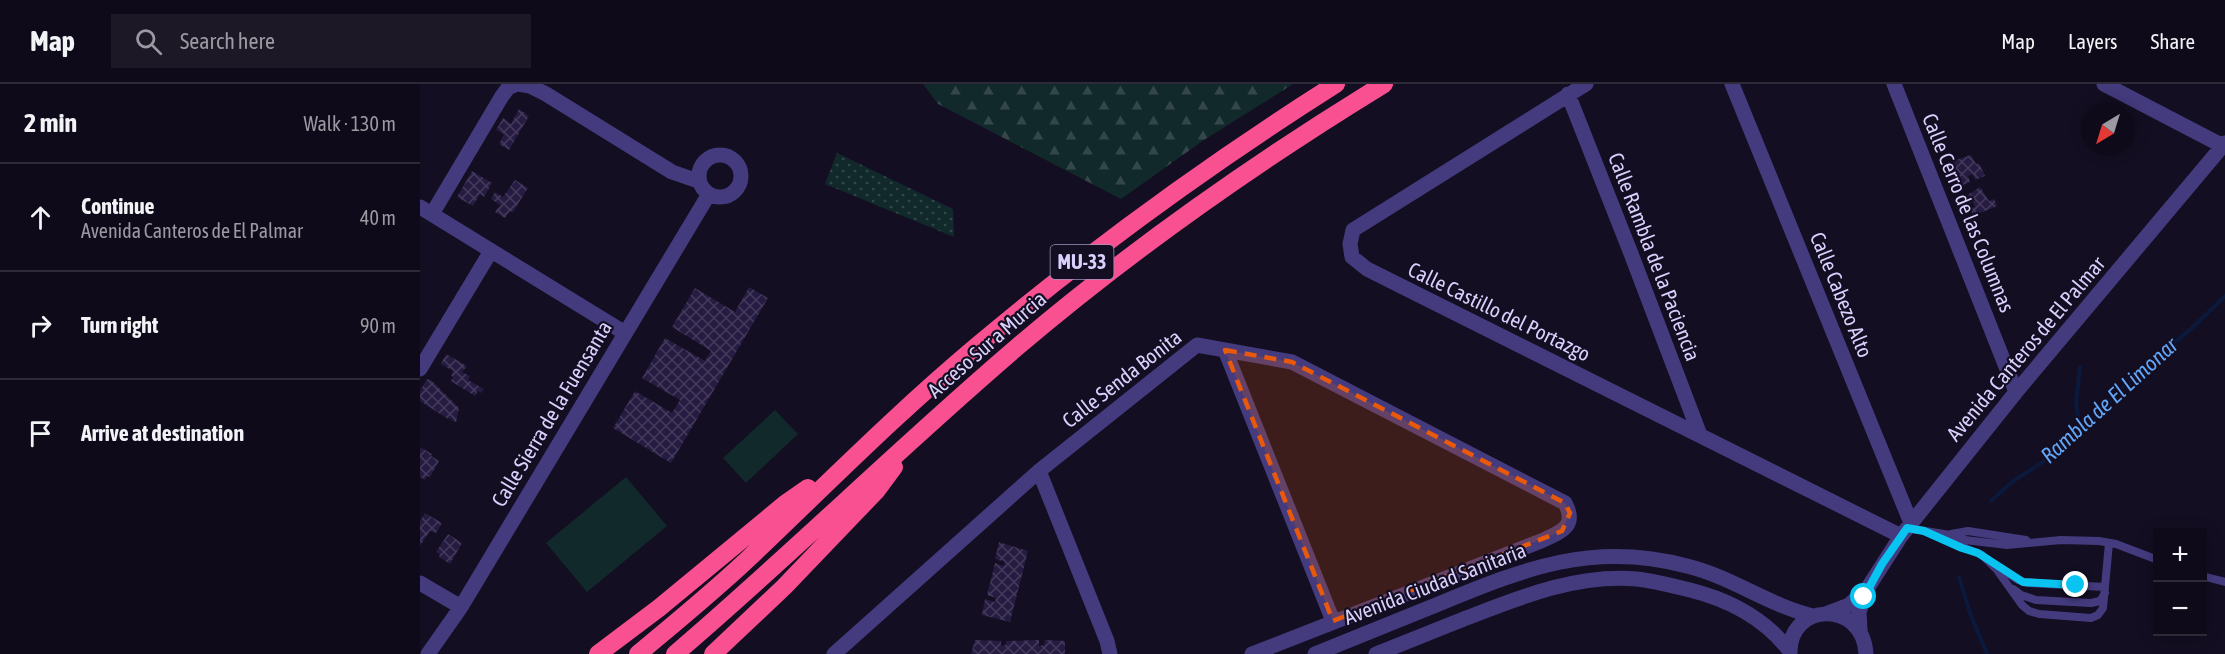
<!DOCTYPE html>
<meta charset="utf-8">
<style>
:root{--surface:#0e0a19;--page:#1c1826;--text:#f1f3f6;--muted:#9b9aa2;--line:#2e2b38}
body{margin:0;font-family:"Asap Condensed",sans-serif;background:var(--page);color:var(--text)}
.controls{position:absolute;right:18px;bottom:18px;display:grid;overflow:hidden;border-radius:0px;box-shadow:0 3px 15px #0003}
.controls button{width:54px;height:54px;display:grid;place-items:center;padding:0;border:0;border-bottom:2px solid var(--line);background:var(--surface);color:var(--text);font:30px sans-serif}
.compass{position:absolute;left:1661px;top:18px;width:54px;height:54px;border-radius:50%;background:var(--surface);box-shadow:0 3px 15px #0003;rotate:218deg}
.stop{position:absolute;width:18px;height:18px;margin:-14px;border:4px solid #09c4f1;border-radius:50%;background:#fff}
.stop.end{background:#09c4f1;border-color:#fff;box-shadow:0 2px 6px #0008}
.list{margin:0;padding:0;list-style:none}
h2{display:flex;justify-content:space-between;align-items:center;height:78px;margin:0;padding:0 24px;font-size:26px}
h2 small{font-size:20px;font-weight:400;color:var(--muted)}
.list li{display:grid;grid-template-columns:39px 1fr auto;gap:18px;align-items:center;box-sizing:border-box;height:108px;padding:0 24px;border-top:2px solid var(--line)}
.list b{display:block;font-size:22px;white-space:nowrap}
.list p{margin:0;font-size:20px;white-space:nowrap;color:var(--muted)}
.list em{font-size:20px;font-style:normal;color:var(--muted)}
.icon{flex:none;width:33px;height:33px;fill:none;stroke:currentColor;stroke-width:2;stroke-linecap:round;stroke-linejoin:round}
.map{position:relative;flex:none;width:1805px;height:570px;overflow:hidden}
header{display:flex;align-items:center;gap:36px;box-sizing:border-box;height:84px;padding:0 30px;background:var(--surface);border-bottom:2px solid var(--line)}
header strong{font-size:28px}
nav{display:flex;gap:33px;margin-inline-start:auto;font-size:21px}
.search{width:420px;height:54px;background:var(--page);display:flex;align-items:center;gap:15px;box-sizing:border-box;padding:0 21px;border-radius:0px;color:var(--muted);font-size:22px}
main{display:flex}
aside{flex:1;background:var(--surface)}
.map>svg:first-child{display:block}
</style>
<header>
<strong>Map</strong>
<div class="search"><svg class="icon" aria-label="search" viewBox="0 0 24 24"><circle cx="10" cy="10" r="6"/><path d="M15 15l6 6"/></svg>Search here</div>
<nav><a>Map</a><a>Layers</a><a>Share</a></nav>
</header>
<main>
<aside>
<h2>2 min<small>Walk · 130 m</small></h2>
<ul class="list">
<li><svg class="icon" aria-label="ahead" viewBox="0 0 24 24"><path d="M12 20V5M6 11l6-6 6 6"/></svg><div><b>Continue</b><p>Avenida Canteros de El Palmar</p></div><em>40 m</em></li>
<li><svg class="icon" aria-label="right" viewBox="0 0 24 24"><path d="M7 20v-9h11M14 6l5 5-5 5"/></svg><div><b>Turn right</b></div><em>90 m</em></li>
<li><svg class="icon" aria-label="arrive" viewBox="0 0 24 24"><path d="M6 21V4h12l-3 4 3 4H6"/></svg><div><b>Arrive at destination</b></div></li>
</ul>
</aside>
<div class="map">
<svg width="1805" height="570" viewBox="0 0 1805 570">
<defs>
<pattern id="forest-firs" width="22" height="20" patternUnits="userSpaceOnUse" patternTransform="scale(1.5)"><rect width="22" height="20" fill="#11292b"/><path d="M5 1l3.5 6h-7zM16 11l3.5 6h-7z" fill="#33474b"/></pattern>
<pattern id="garden-dots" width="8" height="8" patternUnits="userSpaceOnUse" patternTransform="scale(1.5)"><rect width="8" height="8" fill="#11292b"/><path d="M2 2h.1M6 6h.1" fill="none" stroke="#33474b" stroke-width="1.8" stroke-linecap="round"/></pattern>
<pattern id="building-cross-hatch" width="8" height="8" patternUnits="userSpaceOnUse" patternTransform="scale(1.5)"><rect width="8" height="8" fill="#261b41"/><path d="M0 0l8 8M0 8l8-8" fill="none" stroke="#453b5d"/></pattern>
</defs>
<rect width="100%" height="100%" fill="#130e21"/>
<path fill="#11292b" d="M355 326 378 350 326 399 303 374Z
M206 393 247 442 167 508 126 459Z"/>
<path fill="url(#forest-firs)" d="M503 0H873L784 56 701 115 518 20Z"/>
<path fill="url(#garden-dots)" d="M417 69 533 125 534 153 405 100Z"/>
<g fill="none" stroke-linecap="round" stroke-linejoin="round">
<path stroke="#0b193d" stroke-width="4" d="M1660 347 1656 319 1660 283
M1571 417 1592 398 1620 380 1660 348 1717 289 1771 245 1805 212
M1539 493 1550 529 1567 570"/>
</g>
<path fill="url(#building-cross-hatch)" d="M99 25 109 32 89 66 79 60 84 50 76 46 83 34 91 40Z
M1551 71 1556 80 1559 79 1565 92 1555 96 1553 90 1548 92 1550 98 1539 103 1537 97 1532 98 1527 86 1533 84 1530 78Z
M52 87 72 99 64 113 60 110 53 122 37 113Z
M95 96 108 104 93 128 90 127 85 134 75 128 80 121 71 115 75 108 83 113Z
M1560 103 1569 117 1574 115 1577 122 1553 132 1550 124 1555 123 1553 118 1545 122 1541 115Z
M329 203 348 214 251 379 193 344 215 307 252 329 260 316 222 294 245 254 285 277 291 267 252 243 275 204 315 228Z
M26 270 47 282 42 288 50 292 48 296 64 305 61 309 58 307 55 312 31 297 33 293 31 291 33 287 21 280Z
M7 295 11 296 39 324 36 338 31 336 32 334 28 335 0 317V307Z
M0 363 12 370 11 372 19 377 10 393 7 392 5 396 0 393Z
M5 429 22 439 16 449 10 447 0 462V437Z
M28 450 42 459 30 480 19 473 20 471 16 468Z
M579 458 608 467 590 538 562 531 565 515 575 518 576 514 567 511 575 479 583 482 585 478 575 475Z
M555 556 581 557V562L586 561V557L619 556V562L624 561 625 556 645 557V570H551Z"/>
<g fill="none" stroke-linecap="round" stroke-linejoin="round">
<path stroke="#443b7e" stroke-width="8" d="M1487 444 1530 451 1545 456 1587 461 1641 456 1679 457 1696 460 1738 476
M1504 447 1562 471 1577 486 1602 521 1609 527 1619 530 1671 534 1678 531 1683 524 1689 459
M1531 450 1548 447 1606 456
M1578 483 1598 496 1607 499 1685 503
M1782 492 1805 498
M1593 505 1601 511 1616 516 1671 519 1680 517 1685 509"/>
<path stroke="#443b7e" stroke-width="15" d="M98 0 110 2 126 10 252 88 278 97
M1166 0 933 146 930 160 932 173 947 185 1481 452
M1312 0 1491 439
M1474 0 1596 308
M1684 0 1803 62
M1148 10 1210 167 1280 351
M279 92a21 21 0 1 1 42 0a21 21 0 1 1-42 0Z
M0 123 205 249
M12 130 82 12 88 4 97 0
M805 266 913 537
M0 285 71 167
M619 387 687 557 690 570
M0 499 41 523
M1408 529 1429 521 1445 507
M1440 546 1439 528 1447 505 1481 452 1596 308 1805 59
M8 570 41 523 289 110
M414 570 619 387 777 261 872 278 1145 419C1158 443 1140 448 1121 457L832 570"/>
<path stroke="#443b7e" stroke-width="15" d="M895 570C937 553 979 536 1021 519 1106 484 1174 457 1267 482 1312 493 1348 521 1393 532
M956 570C987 558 1018 545 1049 533 1103 512 1158 490 1217 495 1235 497 1253 502 1270 506 1310 516 1344 534 1369 566
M1370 570C1368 518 1443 515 1446 570"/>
<path stroke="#f95091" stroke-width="18" d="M178 570 239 524 365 420 388 404
M218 570C255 539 293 508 328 475 404 403 477 329 557 262 671 166 791 79 916 0
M255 570C371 471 480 363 596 264 711 166 835 79 964 0
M293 570 364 503 457 406 474 383"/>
</g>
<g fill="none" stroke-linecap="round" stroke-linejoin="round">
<path stroke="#09c4f1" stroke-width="8" d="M1444 513 1462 480 1487 444 1504 447 1542 464 1558 469 1603 498 1656 501"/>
</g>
<path fill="#e8590c" fill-opacity="0.2" stroke="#e8590c" stroke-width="4.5" stroke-dasharray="12 8" stroke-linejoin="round" d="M805 266 872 278 1145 419 1150 429 1142 447 913 537Z"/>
<g text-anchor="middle" stroke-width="4.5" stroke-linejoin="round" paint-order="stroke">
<rect fill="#130e21" stroke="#9e96bb" stroke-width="1.5" x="630.5" y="161" width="63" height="34" rx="4.5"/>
<g font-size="20" font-weight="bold" fill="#d9d0fd">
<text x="662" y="185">MU-33</text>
</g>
<g font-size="21" fill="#d9d0fd" stroke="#130e21">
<text transform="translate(1548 129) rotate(68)" y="7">Calle Cerro de las Columnas</text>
<text transform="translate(1234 173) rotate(69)" y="7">Calle Rambla de la Paciencia</text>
<text transform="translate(1421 211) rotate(68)" y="7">Calle Cabezo Alto</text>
<text transform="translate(1079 228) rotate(26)" y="7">Calle Castillo del Portazgo</text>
<text transform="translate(567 261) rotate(-41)" y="7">Acceso Sur a Murcia</text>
<text transform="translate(1606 265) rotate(-50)" y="7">Avenida Canteros de El Palmar</text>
<text transform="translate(702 295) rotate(-38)" y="7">Calle Senda Bonita</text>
<text transform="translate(132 330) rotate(-59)" y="7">Calle Sierra de la Fuensanta</text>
<text transform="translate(1015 500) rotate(-21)" y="7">Avenida Ciudad Sanitaria</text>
</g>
<g font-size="22" font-style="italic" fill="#62a6f9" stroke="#130e21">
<text transform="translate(1689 316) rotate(-42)" y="8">Rambla de El Limonar</text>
</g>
</g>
</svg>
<div class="controls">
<button>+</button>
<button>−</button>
</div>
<svg class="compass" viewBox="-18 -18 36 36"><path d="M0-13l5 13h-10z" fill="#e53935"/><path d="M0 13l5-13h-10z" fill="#9b9aa2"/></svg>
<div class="stop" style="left:1444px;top:513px"></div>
<div class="stop end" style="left:1656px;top:501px"></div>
</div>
</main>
